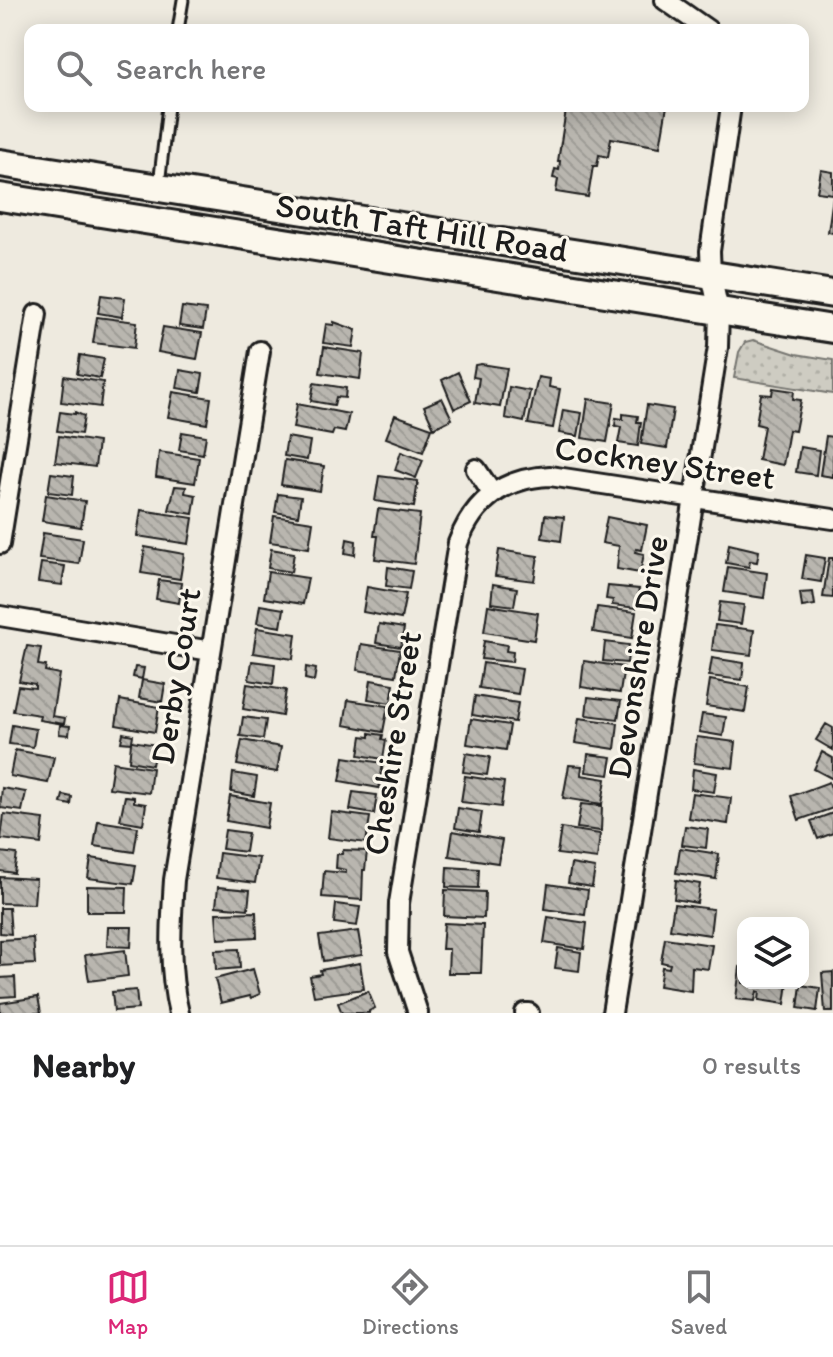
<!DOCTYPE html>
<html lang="en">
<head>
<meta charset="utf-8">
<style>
	body { margin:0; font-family:Itim,sans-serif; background:#f2f2f2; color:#202124 }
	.controls { position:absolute; right:24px; bottom:24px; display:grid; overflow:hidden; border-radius:16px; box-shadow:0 4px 20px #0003 }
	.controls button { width:72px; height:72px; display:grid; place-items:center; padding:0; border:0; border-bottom:2px solid #e0e0e0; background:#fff; color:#202124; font:40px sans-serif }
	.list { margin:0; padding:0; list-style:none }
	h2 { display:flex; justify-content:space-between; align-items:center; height:104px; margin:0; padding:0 32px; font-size:34px }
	h2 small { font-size:26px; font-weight:400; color:#757577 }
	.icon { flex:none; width:44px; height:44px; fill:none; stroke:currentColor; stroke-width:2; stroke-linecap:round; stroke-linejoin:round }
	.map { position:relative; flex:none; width:833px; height:1013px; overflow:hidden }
	.search { position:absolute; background:#fff; box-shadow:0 4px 20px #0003; left:24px; right:24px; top:24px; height:88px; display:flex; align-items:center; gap:20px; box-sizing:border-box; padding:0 28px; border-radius:16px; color:#757577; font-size:30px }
	.sheet { height:232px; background:#fff }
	nav { display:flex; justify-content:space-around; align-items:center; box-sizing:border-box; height:112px; border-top:2px solid #e0e0e0; background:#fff; font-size:22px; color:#757577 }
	nav a { display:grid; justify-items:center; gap:4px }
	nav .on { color:#db2777 }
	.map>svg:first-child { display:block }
	.grass { fill:url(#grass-dots); stroke:#75746f; stroke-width:2 }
	.building { fill:url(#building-back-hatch); stroke:#1c1c1c; stroke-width:2 }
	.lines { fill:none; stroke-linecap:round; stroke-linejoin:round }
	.lane-casing { stroke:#1c1c1c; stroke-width:15 }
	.street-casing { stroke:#1c1c1c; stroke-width:24 }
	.secondary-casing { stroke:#1c1c1c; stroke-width:32 }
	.lane { stroke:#fbf7ec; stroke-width:9 }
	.street { stroke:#fbf7ec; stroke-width:18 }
	.secondary { stroke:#fbf7ec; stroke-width:26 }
	.labels { text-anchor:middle; stroke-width:6; stroke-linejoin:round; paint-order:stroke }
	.street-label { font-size:34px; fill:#1c1c1c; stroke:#fbf7ec }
</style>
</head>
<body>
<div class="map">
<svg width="833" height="1013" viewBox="0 0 833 1013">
	<defs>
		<pattern id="grass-dots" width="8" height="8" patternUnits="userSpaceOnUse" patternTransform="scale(2)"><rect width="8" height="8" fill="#ceccc2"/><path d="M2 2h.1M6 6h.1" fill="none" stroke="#b0afa6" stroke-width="1.8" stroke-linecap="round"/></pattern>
		<pattern id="building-back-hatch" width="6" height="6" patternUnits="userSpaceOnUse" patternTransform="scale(2)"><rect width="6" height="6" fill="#b9b6af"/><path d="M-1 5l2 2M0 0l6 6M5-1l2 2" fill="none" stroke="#9e9c96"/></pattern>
	</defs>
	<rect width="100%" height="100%" fill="#eeeadf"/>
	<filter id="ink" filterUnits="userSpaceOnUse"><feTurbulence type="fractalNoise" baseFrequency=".0125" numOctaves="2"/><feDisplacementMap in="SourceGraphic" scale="16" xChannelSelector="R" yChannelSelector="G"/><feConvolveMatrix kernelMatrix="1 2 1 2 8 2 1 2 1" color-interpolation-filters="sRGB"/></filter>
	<g filter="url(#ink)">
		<path class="grass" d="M753,340l43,14 37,6v34l-99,-16 5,-26 6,-10z"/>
		<path class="building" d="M546,106h121l-7,41 -49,-9 -3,19 -9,-2 -2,11h-4l-5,31 -32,-5 2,-13 -5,-1 2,-9 4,1 1,-9h-2l8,-51z
			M821,170l12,2v22l-16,-2z
			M833,197v36l-5,-1z
			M101,295l24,3 -3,19 -24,-4z
			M182,307l24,3 -3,19 -24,-3z
			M97,317l40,5 -3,26 -41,-5z
			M334,322l22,8 -3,17 -30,-4 3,-19 8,1z
			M163,327l39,6 -5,26 -39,-7z
			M324,347l39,6 -3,26 -40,-6z
			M80,355l24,4 -4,19 -23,-4z
			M481,364l26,4 -7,39 -25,-4 4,-25 -6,-1 2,-12z
			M180,370l23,4 -3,18 -23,-4z
			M458,372l13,29 -17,8 -12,-29z
			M64,376l39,6 -3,25 -39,-5z
			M538,377l12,2 -1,8 11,2 -7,39 -25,-4z
			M314,383l32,5 -1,10 -9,-1 -2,8 -23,-4z
			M509,387l21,4 -6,31 -19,-4z
			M773,388l21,3 -1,8 8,1 -6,31 -6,-1 -6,35 -25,-5 6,-34 -8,-2 5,-30 11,1z
			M173,392l38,6 -4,26 -39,-7z
			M442,398l10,21 -18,9 -10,-22z
			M588,399l26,4 -7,39 -25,-4z
			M297,404l52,10 -4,18 -11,-2 -2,5 -39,-7z
			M647,405l26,4 -6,39 -26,-4z
			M563,410l19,3 -4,23 -19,-3z
			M60,412l15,2v-2l9,4 -3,18 -24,-3z
			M623,414l15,2 -1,6h4l-3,24 -20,-3 3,-16 -6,-1 1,-8 7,1z
			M395,415l37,13 -9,24 -37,-14z
			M182,432l24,4 -3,18 -24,-4z
			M59,436l39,6 -3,25 -40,-5z
			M826,436l7,1v40l-13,-2z
			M287,437l23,4 -3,19 -23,-4z
			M800,447l19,3 -3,25 -20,-3z
			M159,452l40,6 -4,25 -39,-6z
			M401,452l22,8 -7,18 -21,-8z
			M285,460l39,6 -4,25 -39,-6z
			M51,473l23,3 -2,19 -24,-3z
			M379,476l39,5 -4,26 -39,-6z
			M175,486l11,1 -1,6 11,2 -3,19 -24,-4z
			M278,494l23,3 -3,19 -23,-4z
			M46,495l39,6 -4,26 -39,-6z
			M378,509l42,5 -6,50 -39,-5 3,-23h-4z
			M141,510l52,8 -4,26 -52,-8z
			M545,515l19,2 -3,24 -19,-3z
			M274,516l39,6 -4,26 -39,-6z
			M607,517l40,8 -5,25 -6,-1 -1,3 9,2 -4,19 -23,-4 2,-23 -17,-3z
			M43,533l40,6 -4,25 -40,-5z
			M347,539l9,2 -1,14 -10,-2z
			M729,544l30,7 -2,11 -7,-1 -1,6 -23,-4z
			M145,547l39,7 -4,25 -39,-6z
			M271,549l23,4 -3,19 -23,-4z
			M499,550l39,6 -4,25 -39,-5z
			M806,555l19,3 -4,24 -19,-3z
			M829,558h4v40l-10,-1z
			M41,563l24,3 -3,19 -24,-3z
			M388,567l24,4 -3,18 -23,-3z
			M728,567l39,6 -3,25 -40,-6z
			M268,572l40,6 -5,26 -39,-6z
			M159,580l23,3 -3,20 -23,-4z
			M493,584l24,4 -3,18 -23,-3z
			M608,586l31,3 -3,19 -24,-3 1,-5 -7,-1z
			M367,587l39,7 -5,25 -38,-7z
			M813,592l2,13 -13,2 -2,-14z
			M720,602l24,3 -3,19 -24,-3z
			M260,605l24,4 -3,18 -24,-4z
			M488,605l50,8 -4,27 -50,-8z
			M597,607l39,5 -4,26 -39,-6z
			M379,624l25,4 -3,19 -25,-4z
			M715,625l39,5 -3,25 -39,-5z
			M257,628l39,6 -3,25 -40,-6z
			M484,641l23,4 -1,6 7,1 -1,10 -31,-3z
			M605,642l24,3 -2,18 -24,-2z
			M361,644l39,6 -4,26 -39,-6z
			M27,646l14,2 -3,17 8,1 -1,5 14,3 -7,42 13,2 -1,6 -25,-4 1,-5 -27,-4 5,-25 17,2v-4l-16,-3z
			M712,658l32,5 -2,17 -33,-4z
			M252,661l23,3 -2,20 -24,-4z
			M584,661l40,6 -4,26 -39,-6z
			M483,663l39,6 -4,25 -39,-6z
			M135,667l9,1 -2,11 -9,-2z
			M306,667l10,2 -2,12 -9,-2z
			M142,680l23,4 -3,18 -23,-4z
			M371,680l23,4 -3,19 -23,-4z
			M710,680l39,7 -4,25 -39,-6z
			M247,684l39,6 -4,26 -39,-7z
			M475,696l43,7 -3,19 -43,-7z
			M588,697l33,4 -3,18 -32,-4z
			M120,700l39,7 -4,25 -39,-7z
			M348,700l40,6 -5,26 -39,-7z
			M702,714l24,3 -3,19 -24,-4z
			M243,717l23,3 -3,19 -23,-3z
			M579,718l39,5 -3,26 -40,-6z
			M471,719l39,6 -4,25 -39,-6z
			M826,724l7,4v22l-17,-10z
			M12,725l24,4 -3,18 -24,-3z
			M60,725l10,1 -1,9 -10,-1z
			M123,733l10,2 -1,6 24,4 -4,20 -23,-4 2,-18 -10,-1z
			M370,733l13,2 -1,4 4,1 -3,19 -24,-4 3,-19 8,1z
			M697,737l39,5 -3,26 -39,-5z
			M242,740l39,7 -4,25 -40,-7z
			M15,750l39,7 -6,26 -38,-7z
			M822,752l11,6v21l-19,-10z
			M466,753l24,4 -3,18 -24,-3z
			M588,754l24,3 -3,18 -23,-3z
			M344,757l39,6 -4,25 -39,-7z
			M113,762l39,6 -3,25 -40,-5z
			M569,765l13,1 -1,9 25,4 -4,25 -39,-6z
			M693,769l24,4 -3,19 -23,-3z
			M233,773l24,4 -3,19 -23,-4z
			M465,776l39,6 -3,25 -40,-5z
			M829,782l4,13v13l-34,12 -8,-24z
			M2,788l24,4 -4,19 -22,-3z
			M353,792l24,3 -3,19 -24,-4z
			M692,793l39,5 -3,26 -40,-6z
			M63,795l9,2 -1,8 -10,-2z
			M125,796l9,1v5l12,2 -3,20 -23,-4z
			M230,796l40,7 -4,25 -40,-7z
			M581,804l21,2 -1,25 -24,-3z
			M458,808l24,4 -3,20 -24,-4z
			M331,812l39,5 -4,26 -38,-5z
			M833,813v20l-15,6 -7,-18z
			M4,814l40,5 -3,25 -40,-5z
			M98,821l40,6 -4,25 -40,-6z
			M685,826l23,3 -2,19 -24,-3z
			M561,828l39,6 -3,25 -40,-5z
			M225,830l23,3 -3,19 -23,-3z
			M453,831l49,9 -4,23 -49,-7z
			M680,848l39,6 -3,25 -40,-6z
			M343,850l24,1 -2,19h-2l-1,30 -40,-3 2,-26 22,2v-3l-10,-2 1,-14h5z
			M0,852l17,2 -3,19 -14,-2z
			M219,853l40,5 -4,25 -39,-5z
			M91,858l45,7 -3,19 -45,-6z
			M571,864l24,4 -3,19 -24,-4z
			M447,867l32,2 -1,19 -32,-1z
			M0,877l36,2 -2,25 -34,-1z
			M676,880l24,4 -3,19 -23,-4z
			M548,884l40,6 -3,25 -40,-6z
			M87,886l40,1 -1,25h-39z
			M218,887l32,3 -2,19 -32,-3z
			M445,890l40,2 -1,26 -40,-2z
			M336,904l24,3 -3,19 -23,-3z
			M674,904l39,5 -3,26 -40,-6z
			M0,908h9l2,26 -11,-1z
			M256,912l1,25 -39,2 -2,-26z
			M548,917l39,6 -3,26 -40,-6z
			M444,923l39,2 -2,48h-33l1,-24h-7z
			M108,927h24l-1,20 -24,-1z
			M358,931l4,24 -39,6 -4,-25z
			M33,938l2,26 -35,2v-26z
			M665,938l47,7 -4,24 -16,-2 -1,24 -32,-5 3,-19 7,1 1,-4 -9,-2z
			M558,948l23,4 -2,19 -24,-3z
			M239,949l1,19 -24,2 -1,-20z
			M125,950l3,26 -39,5 -4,-26z
			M360,963l4,26 -50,7 -4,-20 11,-2 -1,-4z
			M740,967l3,1v15h45l-3,21 -26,-4 1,-8 -3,-1 -2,10 -19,-2z
			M253,969l7,25 -9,4 -1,-2 -29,7 -6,-24z
			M833,972v40h-8l-3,-39z
			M15,977l1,19 -16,1v-19z
			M801,985l19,3 -3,23 -19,-3z
			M136,990l2,19 -24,2 -2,-19z
			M368,991l7,17 -6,3v2h-27l-4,-10z
			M38,997l3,16h-41v-10z"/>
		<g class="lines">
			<g class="lane-casing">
				<path id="lane" d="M178,30l5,-30
					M159,185l9,-79"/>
			</g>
			<g class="street-casing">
				<path id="street" d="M665,0l43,30
					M476,469l16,24
					M0,544l37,-230
					M0,616l211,35
					M179,1013c-11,-44 -8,-88 -5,-133l86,-529
					M418,1013l-20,-61 1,-49 59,-360c16,-43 46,-65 92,-67l283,43
					M525,1013h4
					M612,1013l106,-666 1,-36 -8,-36 -1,-24 21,-145"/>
			</g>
			<g class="secondary-casing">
				<path id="secondary" d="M0,163l833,131
					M0,197l833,132"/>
			</g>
			<use href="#lane" class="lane"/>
			<use href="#street" class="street"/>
			<use href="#secondary" class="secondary"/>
		</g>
	</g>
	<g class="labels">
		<g class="street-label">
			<text transform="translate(422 227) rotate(9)" y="12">South Taft Hill Road</text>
			<text transform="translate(665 462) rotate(8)" y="12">Cockney Street</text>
			<text transform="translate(637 657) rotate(-81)" y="12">Devonshire Drive</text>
			<text transform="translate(175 676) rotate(-81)" y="12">Derby Court</text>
			<text transform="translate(392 743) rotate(-81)" y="12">Cheshire Street</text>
		</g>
	</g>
</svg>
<div class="controls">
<button><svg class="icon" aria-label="layers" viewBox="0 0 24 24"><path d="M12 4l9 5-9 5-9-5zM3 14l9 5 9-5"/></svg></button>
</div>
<div class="search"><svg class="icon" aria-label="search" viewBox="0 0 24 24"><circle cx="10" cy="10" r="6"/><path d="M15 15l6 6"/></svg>Search here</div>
</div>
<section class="sheet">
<h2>Nearby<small>0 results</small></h2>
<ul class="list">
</ul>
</section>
<nav>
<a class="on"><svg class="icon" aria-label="map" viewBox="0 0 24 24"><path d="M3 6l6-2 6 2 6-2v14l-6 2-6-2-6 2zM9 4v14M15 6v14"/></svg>Map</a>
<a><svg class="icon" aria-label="directions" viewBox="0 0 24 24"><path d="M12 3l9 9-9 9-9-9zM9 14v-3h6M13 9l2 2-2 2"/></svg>Directions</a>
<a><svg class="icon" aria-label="saved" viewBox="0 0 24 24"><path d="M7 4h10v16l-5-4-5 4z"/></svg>Saved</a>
</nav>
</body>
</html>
